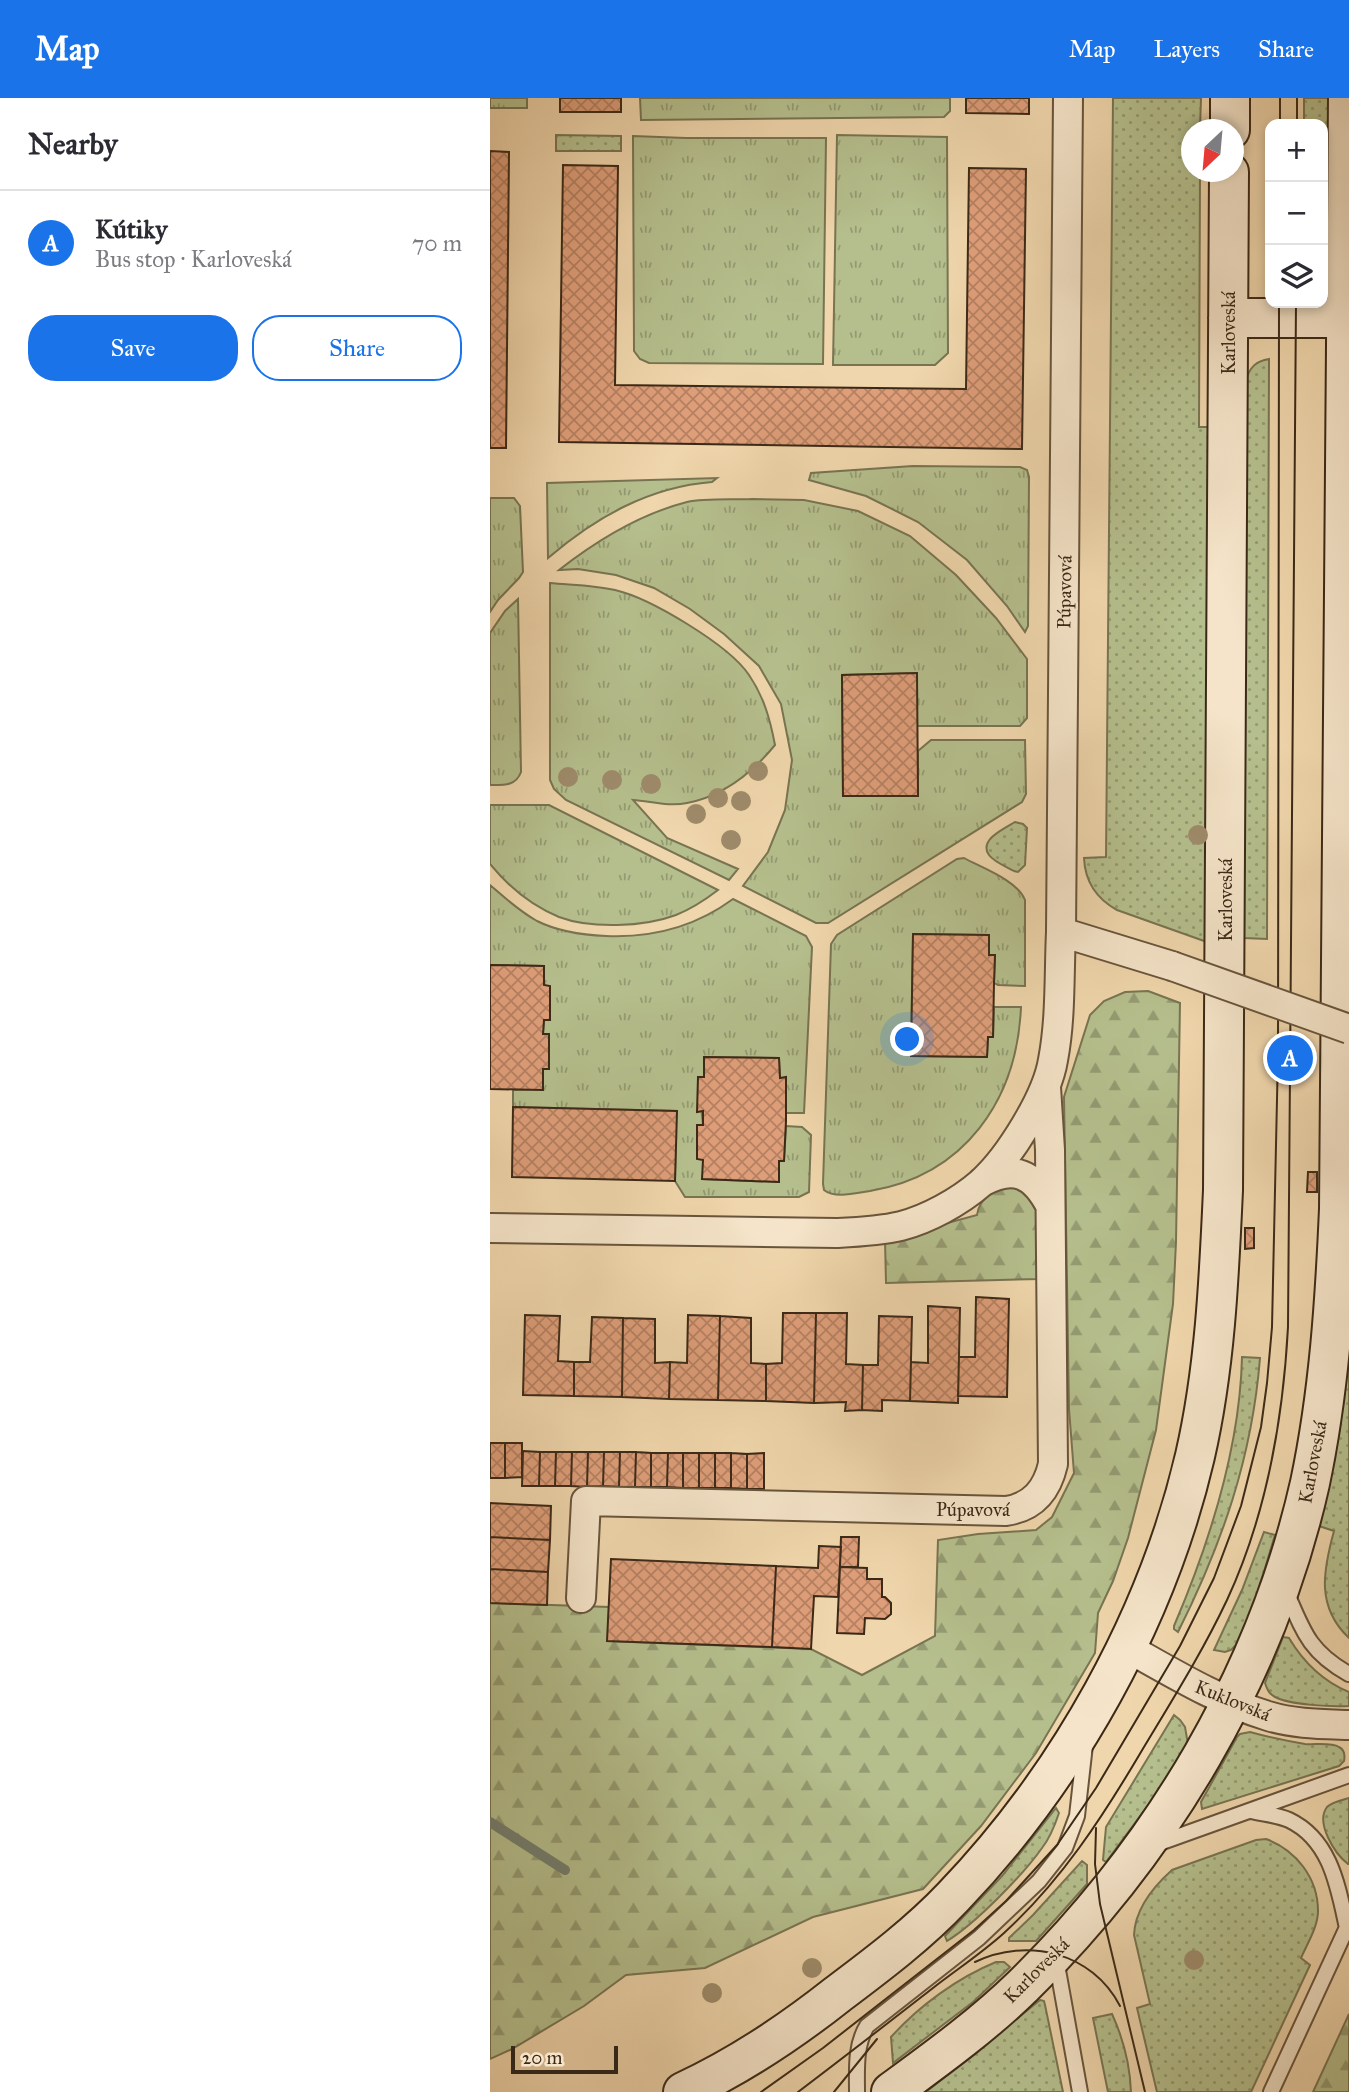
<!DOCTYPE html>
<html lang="en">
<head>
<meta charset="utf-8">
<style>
	body { margin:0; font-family:"IM FELL Great Primer",serif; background:#f2f2f3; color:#2b2b33 }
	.controls { position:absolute; right:21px; top:21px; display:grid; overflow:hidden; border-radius:14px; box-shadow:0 4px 10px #0003 }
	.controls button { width:63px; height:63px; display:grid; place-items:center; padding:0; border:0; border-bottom:2px solid #e1e1e2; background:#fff; color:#2b2b33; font:35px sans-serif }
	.compass { position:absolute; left:691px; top:21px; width:63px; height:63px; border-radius:50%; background:#fff; box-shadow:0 4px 10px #0003; rotate:206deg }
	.scale { position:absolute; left:21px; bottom:18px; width:107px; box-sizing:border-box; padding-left:7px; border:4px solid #3b2917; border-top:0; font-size:19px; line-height:24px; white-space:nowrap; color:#3b2917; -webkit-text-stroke:5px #f5e4c9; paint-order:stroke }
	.you { position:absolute; left:418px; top:942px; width:24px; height:24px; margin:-18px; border:5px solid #fff; border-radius:50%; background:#1a73e8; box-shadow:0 0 0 10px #1a73e833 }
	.badge { display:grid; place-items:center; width:46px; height:46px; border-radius:50%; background:#1a73e8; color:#fff; font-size:23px; font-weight:700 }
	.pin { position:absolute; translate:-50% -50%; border:4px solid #fff; box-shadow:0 2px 7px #0006 }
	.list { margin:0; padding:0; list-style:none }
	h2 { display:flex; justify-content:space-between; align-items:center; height:91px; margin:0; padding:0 28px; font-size:30px }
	h2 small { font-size:23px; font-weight:400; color:#7c7c81 }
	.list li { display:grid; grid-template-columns:46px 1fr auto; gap:21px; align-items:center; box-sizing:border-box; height:105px; padding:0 28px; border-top:2px solid #e1e1e2 }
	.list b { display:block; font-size:26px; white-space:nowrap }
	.list p { margin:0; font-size:23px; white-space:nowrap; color:#7c7c81 }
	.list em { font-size:23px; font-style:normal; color:#7c7c81 }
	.actions { display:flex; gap:14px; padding:21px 28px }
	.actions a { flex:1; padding:16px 0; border:2px solid #1a73e8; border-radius:28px; text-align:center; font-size:24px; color:#1a73e8 }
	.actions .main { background:#1a73e8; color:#fff }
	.icon { flex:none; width:38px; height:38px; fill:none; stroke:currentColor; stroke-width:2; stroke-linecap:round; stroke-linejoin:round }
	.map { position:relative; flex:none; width:859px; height:1994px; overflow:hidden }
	header { display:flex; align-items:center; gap:42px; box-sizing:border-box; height:98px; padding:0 35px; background:#1a73e8; color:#fff }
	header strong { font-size:33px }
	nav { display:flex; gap:38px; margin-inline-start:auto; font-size:24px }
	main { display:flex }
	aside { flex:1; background:#fff }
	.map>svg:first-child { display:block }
	.grass { fill:url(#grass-dots); stroke:#787452; stroke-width:2 }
	.forest { fill:url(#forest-firs); stroke:#787452; stroke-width:2 }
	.park { fill:url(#park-tufts); stroke:#787452; stroke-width:2 }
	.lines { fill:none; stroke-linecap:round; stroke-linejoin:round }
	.stream { stroke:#747f70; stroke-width:10 }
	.building { fill:url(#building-cross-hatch); stroke:#3b2917; stroke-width:2 }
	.lane-casing { stroke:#68543c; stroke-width:18 }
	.street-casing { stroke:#68543c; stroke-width:32 }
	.secondary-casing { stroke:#3b2917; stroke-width:42 }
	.lane { stroke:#f5e4c9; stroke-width:14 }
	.street { stroke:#f5e4c9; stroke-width:28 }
	.secondary { stroke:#f5e4c9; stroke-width:38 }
	.tram { stroke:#3b2917; stroke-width:2 }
	.street-bridge-casing { stroke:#68543c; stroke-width:32; stroke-linecap:butt }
	.street-bridge { stroke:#f5e4c9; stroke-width:28 }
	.tree { fill:#9e8b6a }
	.labels { text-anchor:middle; stroke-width:5; stroke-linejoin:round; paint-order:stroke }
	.street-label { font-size:19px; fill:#3b2917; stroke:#f5e4c9 }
</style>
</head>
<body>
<header>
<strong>Map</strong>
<nav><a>Map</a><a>Layers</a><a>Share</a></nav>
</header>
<main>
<aside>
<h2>Nearby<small></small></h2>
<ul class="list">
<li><span class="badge">A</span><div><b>Kútiky</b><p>Bus stop · Karloveská</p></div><em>70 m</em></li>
</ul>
<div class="actions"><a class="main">Save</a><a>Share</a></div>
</aside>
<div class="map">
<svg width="859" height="1994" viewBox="0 0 859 1994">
	<defs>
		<pattern id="grass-dots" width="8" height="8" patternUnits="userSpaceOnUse" patternTransform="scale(1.75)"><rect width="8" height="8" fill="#b5bf8d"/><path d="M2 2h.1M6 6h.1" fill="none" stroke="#949b72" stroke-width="1.8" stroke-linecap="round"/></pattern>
		<pattern id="forest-firs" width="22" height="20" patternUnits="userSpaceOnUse" patternTransform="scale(1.75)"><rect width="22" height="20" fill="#b5bf8d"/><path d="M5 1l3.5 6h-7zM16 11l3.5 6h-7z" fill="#949b72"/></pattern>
		<pattern id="park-tufts" width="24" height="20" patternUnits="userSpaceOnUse" patternTransform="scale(1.75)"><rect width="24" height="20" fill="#b5bf8d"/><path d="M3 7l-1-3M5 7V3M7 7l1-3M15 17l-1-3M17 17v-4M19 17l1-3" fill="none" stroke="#949b72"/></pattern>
		<pattern id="building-cross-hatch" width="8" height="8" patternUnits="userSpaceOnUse" patternTransform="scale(1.75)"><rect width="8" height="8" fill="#de9e79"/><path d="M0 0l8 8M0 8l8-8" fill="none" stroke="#b58162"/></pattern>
	</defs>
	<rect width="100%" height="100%" fill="#f0d6ac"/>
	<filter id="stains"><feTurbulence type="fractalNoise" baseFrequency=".00286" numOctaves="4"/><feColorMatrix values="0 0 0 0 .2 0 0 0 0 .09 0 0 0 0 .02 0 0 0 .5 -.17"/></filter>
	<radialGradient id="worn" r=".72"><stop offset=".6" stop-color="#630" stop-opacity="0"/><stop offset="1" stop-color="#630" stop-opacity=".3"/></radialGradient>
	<path class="grass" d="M623,0h88l-1,31 -8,1v42h8l-1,255h11l-3,515 -90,-32c-20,-11 -32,-29 -33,-52l22,-1z
		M814,0h26l-1,150 -2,12 -4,4v-140h-19z
		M66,37l65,1v15h-65z
		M779,261l-2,580 -23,-1 2,-558c4,-13 10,-19 23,-21z
		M525,724l8,2 4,4 -2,37 -7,7 -4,-1c-7,-4 -20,-9 -25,-16 -11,-15 16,-27 26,-33z
		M752,1259l18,1c-8,100 -38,186 -82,274l-4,-3v-3c35,-82 66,-180 68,-269z
		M859,1260v280c-33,-31 -26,-67 -15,-107l-15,-5 14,-60z
		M774,1434l11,3 -23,76 -16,34 -5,5 -6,2 -11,-2 28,-60z
		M793,1539l6,1c15,25 33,43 60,54v14c-17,1 -59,-1 -74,-9 -6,-3 -8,-8 -10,-14z
		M684,1617l6,5 5,7 3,17 -24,40 -58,78 -3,-2 3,-33z
		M760,1634c18,5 37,9 55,12 10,1 26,-2 34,3 6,3 6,9 5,14l-5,5 -137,43 -1,-7 36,-65 3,-3z
		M859,1700v66h-1c-13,-10 -33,-41 -21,-57 5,-5 15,-7 22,-9z
		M566,1710l3,5c-4,12 -9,25 -17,35 -19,27 -67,76 -95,93l-2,-5 57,-60z
		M776,1741c30,11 52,39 52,72 0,16 -11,33 -17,47l9,7 -59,127h-94l-20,-84 13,-4 -16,-69c1,-25 19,-48 38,-65l84,-30z
		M592,1763l5,4v19l-51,57h-27v-3l24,-23z
		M506,1864h8l6,5 -37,35 -80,61 -2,-26c28,-31 66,-59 105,-75z
		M550,1902l4,1 1,4 18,87h-137z
		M622,1916c11,24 18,51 19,78h-23l-15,-74z"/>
	<path class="forest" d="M658,893l32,12 -4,239 -3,62 -17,126 -28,108 -15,43 -15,32 -3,40 -59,100 -55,73 -58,63 -110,28 -108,51 -79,7 -42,31 -72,43 -22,10v-456l119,4 -1,34 203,8 51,26 73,-39 3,-96 40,-6 58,-4 16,-13 22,-44 -5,-64 -5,-312 26,-82 14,-14 21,-9z
		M520,1086l21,13 6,13 3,69 -154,4 -1,-43 92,-25c2,-18 18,-24 33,-31z
		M859,1916v78h-36z"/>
	<path class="park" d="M0,0h37v10h-37z
		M150,0h310v13l-6,6 -303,3z
		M347,37l110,2 1,216 -13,12h-102z
		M143,38l53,2h140l-3,226 -174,-1 -9,-4 -6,-8z
		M423,368l107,1 7,3 2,7 -1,149 -3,6 -18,-26 -40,-46 -49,-38 -52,-26 -57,-16 2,-7z
		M227,380l-5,4c-63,5 -116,35 -164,76l-1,-75z
		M0,400h24l6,8 3,66 -4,6 -21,22 -8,12z
		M262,401l52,1 54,11 52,25 46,39 40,43 31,41v59l-7,8h-103v-53l-75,2 1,121h75v-45l13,-11h94l1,54 -4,8 -194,121h-12l-73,-37 25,-34 17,-42 7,-50 -11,-56 -22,-38 -35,-32 -34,-25 -36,-21 -38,-13 -38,-6 -19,1c37,-29 81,-56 128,-68 18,-4 45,-2 65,-3z
		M60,485c21,2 44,2 65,7 35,8 114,55 134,85 15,22 21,44 26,70 -23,28 -51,51 -88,58 -18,4 -37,-2 -54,-3l34,38 71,31 -9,11 -163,-80 -12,-11 -4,-9z
		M28,501l3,173c-5,14 -17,13 -31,13v-152l15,-22z
		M0,707h59l169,85c-13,10 -27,19 -42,25 -32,12 -85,14 -117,2 -27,-11 -51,-31 -69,-53z
		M474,760c18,10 53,22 61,42v86l-27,-1 -4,-2 1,-27 -6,-1v-20l-76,-1 -2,122 76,1 1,-20h5l1,-30h27c-4,93 -56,168 -151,184 -14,2 -35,8 -46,-1l-1,-6 8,-240 6,-9 120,-76z
		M0,787c15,13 29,26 47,36 22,11 45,14 69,15 47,2 89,-9 127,-37l73,37 6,11 -8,166h-18l-1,-35h-5l-1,-20 -75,-1v20h-6l5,48h-6l6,35v19l75,3 1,-21 5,-1 2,-34 16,1 9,8 -2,57 -10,5h-114l-10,-16 1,-70 -163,-4v-17l30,-1v-20h6v-35h-6l1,-14h6l-6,-35v-19l-54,-1z"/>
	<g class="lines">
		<path class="stream" d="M0,1724l75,48"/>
	</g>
	<path class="building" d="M70,0h61v14h-61z
		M476,0h63v16l-63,-1z
		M0,53l19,1 -3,296h-16z
		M73,67l55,1 -3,219 351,4 3,-221 57,1 -4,280 -463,-7z
		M427,575l1,123h-75l-1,-121z
		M423,836l76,1v20h6l-1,28 -1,54h-5l-1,20 -76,-1z
		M0,867l54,1v19l6,1v34h-6l-1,14h6v35h-6v21l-53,-1z
		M214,959l75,1 1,20 6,-1v44l-2,40h-5v21l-77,-3 1,-19 -6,-1v-34h6v-14l-6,1 1,-35h6z
		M23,1009l164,4 -2,70 -163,-4z
		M818,1074h9v20h-10z
		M755,1130h9v20l-9,1z
		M486,1199l33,2 -2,98 -49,-1 1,-39h16z
		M438,1208l32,2 -2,95 -48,-2 1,-39 17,1z
		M293,1215h33l-2,90 -48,-2v-37l16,-1z
		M326,1215h31l-1,51 17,1 -1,45 -17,1 1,-9 -32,1z
		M35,1217l35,1 -2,45 16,1v34l-51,-1z
		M198,1217l32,1 -2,84 -49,-1 1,-37 17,1z
		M230,1218l31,2v45l15,1v37l-48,-1z
		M389,1218l33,1 -2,84 -28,-1v11l-20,-1 1,-45h15z
		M102,1219l31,1 -1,79 -48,-1v-34h16z
		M133,1220l32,1v44l15,-1 -1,37 -47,-2z
		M0,1345h15v35h-15z
		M15,1345h17v34l-17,1z
		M33,1353l17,1 -1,34h-17z
		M50,1354h16l-1,34h-16z
		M66,1354h16l-1,34h-16z
		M82,1354h16l-1,35 -16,-1z
		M98,1354h16l-1,34 -16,1z
		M114,1354h16l-1,35 -16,-1z
		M130,1354h16l-1,35h-16z
		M146,1354l15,1v34h-16z
		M161,1355h17l-1,34h-16z
		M178,1355h15v35l-16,-1z
		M193,1355h16v35h-16z
		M209,1355h16v35h-16z
		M225,1355h16v35h-16z
		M241,1355l16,1v35l-16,-1z
		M274,1355v36h-17v-35z
		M0,1405l61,3 -1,34 -60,-3z
		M0,1439l60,3 -2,32 -58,-3z
		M351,1439h18l-1,30h-18z
		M329,1448l22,1 -3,50 -24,-1 -3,53 -39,-2 4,-81 42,2z
		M121,1461l165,7 -4,81 -165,-6z
		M350,1469l27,1v11h15v18h3l6,6v11l-6,5 -20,-1 -1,16 -27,-1z
		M0,1471l58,3 -1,33 -57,-2z"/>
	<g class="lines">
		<g class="lane-casing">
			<path id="lane" d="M796,1493c17,40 23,61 63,83
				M761,1713c12,3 27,4 38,9 42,20 49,67 58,108
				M664,1747l195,-70
				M566,1861l24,133
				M367,1994c0,-22 -2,-47 10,-66l112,-88 60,-57 26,-33 12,-32 8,-71
				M781,1994l78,-169"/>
		</g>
		<g class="street-casing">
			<path id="street" d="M571,834l111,34
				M492,1084c32,-17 51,-9 68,23
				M0,1130l347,5c21,-1 43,-2 64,-7 27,-7 58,-24 80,-43 28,-25 66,-86 72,-123 8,-42 6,-86 8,-128l7,-834
				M91,1500l5,-97 420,10c27,-4 41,-21 47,-47l-3,-314 -4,-63
				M636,1549c45,25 92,54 142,69 26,8 54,8 81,9"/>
		</g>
		<g class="secondary-casing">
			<path id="secondary" d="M740,32v-32
				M738,220h117
				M193,1994c56,-26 107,-60 155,-98 40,-30 81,-61 115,-97 115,-120 204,-278 242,-441 20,-87 24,-177 28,-266l6,-1018
				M401,1994c45,-33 92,-67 132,-106 139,-136 244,-312 287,-503 19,-90 25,-182 29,-274l9,-1111"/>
		</g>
		<use href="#lane" class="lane"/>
		<use href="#street" class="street"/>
		<use href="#secondary" class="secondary"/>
		<path class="tram" d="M790,26v-26
			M807,26v-26
			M606,1730l-1,36 5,40 45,188
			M485,1864c52,-25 117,-10 145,44
			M271,1994l62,-44 151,-118 32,-29 51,-56 39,-57 84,-142 34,-68 27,-72 20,-79 6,-44 5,-56 6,-273 1,-751
			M308,1994c45,-34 90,-69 135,-104 23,-18 49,-35 71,-55 57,-52 98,-115 137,-181 30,-50 61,-99 86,-152 40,-86 56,-179 61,-273l8,-1024
			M344,1994l43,-53"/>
		<g class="street-bridge-casing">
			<path id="street-bridge" d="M682,868l177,63"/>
		</g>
		<use href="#street-bridge" class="street-bridge"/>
	</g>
	<g class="tree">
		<circle cx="268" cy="673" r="10"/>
		<circle cx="78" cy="679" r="10"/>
		<circle cx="122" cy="682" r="10"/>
		<circle cx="161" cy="686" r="10"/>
		<circle cx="228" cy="700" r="10"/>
		<circle cx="251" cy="703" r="10"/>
		<circle cx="206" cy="716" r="10"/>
		<circle cx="708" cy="737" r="10"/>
		<circle cx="241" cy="742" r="10"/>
		<circle cx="704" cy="1862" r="10"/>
		<circle cx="322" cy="1870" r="10"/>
		<circle cx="222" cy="1895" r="10"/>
	</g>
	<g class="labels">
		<g class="street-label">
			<text transform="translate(738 235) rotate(-90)" y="7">Karloveská</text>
			<text transform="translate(574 494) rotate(-89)" y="7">Púpavová</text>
			<text transform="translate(735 802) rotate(-90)" y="7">Karloveská</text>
			<text transform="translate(822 1364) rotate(-79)" y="7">Karloveská</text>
			<text x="483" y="1418">Púpavová</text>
			<text transform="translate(743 1602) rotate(22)" y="7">Kuklovská</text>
			<text transform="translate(546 1872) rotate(-45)" y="7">Karloveská</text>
		</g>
	</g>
	<rect width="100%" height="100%" filter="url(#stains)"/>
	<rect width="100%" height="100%" fill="url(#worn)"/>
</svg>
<div class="controls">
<button>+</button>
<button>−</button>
<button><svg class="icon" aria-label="layers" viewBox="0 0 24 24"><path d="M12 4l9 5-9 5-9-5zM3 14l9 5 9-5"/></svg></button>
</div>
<svg class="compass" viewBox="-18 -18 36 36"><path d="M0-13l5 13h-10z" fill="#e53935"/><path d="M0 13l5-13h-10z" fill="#7c7c81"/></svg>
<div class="scale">20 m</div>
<div class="you"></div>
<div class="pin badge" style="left:800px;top:960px">A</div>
</div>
</main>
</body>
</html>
